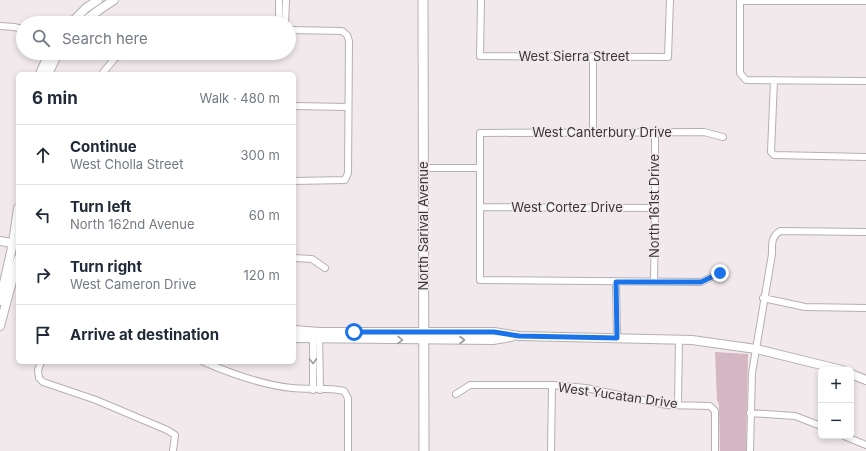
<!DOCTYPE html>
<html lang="en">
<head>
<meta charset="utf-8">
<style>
	body { margin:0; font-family:Inter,sans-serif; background:#f6f6f7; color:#1f2937 }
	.controls { position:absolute; right:12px; bottom:12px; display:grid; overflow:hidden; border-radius:6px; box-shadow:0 2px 6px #0003 }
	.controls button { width:36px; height:36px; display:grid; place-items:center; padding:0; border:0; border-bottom:1px solid #e0e1e3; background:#fff; color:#1f2937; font:20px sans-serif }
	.stop { position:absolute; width:12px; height:12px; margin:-9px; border:3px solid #1a73e8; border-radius:50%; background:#fff }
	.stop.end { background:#1a73e8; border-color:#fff; box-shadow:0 1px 4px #0008 }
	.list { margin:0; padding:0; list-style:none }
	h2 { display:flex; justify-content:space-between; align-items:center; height:52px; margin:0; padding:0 16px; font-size:17px }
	h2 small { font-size:13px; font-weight:400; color:#747a83 }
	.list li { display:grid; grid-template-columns:26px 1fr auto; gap:12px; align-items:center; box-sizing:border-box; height:60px; padding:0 16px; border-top:1px solid #e0e1e3 }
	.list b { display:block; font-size:15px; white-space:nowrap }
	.list p { margin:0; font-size:13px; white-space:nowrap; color:#747a83 }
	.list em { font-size:13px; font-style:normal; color:#747a83 }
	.icon { flex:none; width:22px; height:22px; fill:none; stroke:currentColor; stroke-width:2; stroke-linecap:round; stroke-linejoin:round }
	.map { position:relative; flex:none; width:866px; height:451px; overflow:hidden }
	.search { position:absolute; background:#fff; box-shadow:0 2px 6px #0003; left:16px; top:16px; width:280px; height:44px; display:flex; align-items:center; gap:10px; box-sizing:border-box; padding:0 14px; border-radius:22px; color:#747a83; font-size:15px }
	.panel { position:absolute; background:#fff; box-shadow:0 2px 6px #0003; left:16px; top:72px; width:280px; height:292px; border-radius:6px }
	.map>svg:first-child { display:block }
	.green { fill:#d4b7c2 }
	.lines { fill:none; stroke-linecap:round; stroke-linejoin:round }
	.minor-casing { stroke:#b7afb2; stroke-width:8 }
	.tertiary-casing { stroke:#b7afb2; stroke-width:10 }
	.secondary-casing { stroke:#b7afb2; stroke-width:11 }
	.minor { stroke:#fff; stroke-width:6 }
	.tertiary { stroke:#fff; stroke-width:8 }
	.secondary { stroke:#fff; stroke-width:9 }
	.oneway { stroke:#9c9a9b }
	.route { stroke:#1a73e8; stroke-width:5 }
	.labels { text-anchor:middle; stroke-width:3; stroke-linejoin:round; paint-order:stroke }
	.street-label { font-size:13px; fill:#393637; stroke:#f1e9ec }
</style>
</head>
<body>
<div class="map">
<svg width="866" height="451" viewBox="0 0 866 451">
	<rect width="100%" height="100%" fill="#f1e9ec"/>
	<path class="green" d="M715,352l33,2 -2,97h-26l-1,-46 -2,-5z"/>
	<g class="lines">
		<g class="minor-casing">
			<path id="minor" d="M279,0v23
				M481,0l-1,56 188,1 2,-57
				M740,0v73l6,7 120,1
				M740,1h126
				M285,23l1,-23
				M0,26l14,1 9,2
				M289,30l53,1 5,4 2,6 -1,132 -3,7 -51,1
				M593,56v76
				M102,74l13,-16 8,-5
				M774,80l-3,72 3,3 92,2
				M294,106l54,1
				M423,168h57
				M480,207l175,1
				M294,258l18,1 13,9
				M720,273l-19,9 -221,-2v-147l224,-1 19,5
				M616,282l1,56
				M654,282l1,-74v-77
				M763,298l42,9 61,1
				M313,335v55
				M319,335l1,55
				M41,362l-3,8 1,8 4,4 53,18 71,30 8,5 -2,16
				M204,362c28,12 58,23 88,26 17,2 36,-1 52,3l4,7v53
				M456,394l14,-9h82l34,3 81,17 43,1 5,5v40
				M678,404l1,-65
				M750,413l45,3 26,10
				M844,436l22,9
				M551,451l1,-66
				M750,451l2,-78 20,-119c0,-10 -1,-17 8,-23l86,1"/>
		</g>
		<g class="tertiary-casing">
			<path id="tertiary" d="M71,23l15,-15 12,-8
				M82,23l17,-13 15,-10
				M40,74l9,-21
				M48,74l10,-21
				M0,241l17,3
				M0,301l13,-58 5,-35
				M0,326l18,-67
				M294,330l25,2h175l25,4 173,4 64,9 86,21
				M294,338l199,2 18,-3
				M851,374l15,6"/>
		</g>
		<g class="secondary-casing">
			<path id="secondary" d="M423,0l1,451"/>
		</g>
		<use href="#minor" class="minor"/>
		<use href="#tertiary" class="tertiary"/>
		<use href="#secondary" class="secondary"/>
	</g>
	<defs><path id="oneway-chevron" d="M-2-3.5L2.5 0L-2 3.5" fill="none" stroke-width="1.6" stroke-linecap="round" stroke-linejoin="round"/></defs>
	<g class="oneway">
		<use href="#oneway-chevron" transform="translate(400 340) rotate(1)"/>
		<use href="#oneway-chevron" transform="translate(462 340)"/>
		<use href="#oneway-chevron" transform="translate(313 361) rotate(89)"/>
	</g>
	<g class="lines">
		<path class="route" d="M354,332h140l25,4 98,2 -1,-56h85l19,-9"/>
	</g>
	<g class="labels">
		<g class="street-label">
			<text x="574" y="61">West Sierra Street</text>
			<text x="602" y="137">West Canterbury Drive</text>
			<text transform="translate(654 206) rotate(-90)" y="5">North 161st Drive</text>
			<text x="567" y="212">West Cortez Drive</text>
			<text transform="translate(423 226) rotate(-90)" y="5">North Sarival Avenue</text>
			<text transform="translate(618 395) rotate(8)" y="5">West Yucatan Drive</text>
		</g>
	</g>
</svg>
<div class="controls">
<button>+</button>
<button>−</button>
</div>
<div class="stop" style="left:354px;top:332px"></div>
<div class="stop end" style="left:720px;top:273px"></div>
<div class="search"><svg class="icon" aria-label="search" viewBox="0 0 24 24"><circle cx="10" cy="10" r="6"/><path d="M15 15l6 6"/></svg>Search here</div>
<section class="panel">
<h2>6 min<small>Walk · 480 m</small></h2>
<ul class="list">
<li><svg class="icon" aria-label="ahead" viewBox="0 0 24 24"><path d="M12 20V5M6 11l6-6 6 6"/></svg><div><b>Continue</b><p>West Cholla Street</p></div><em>300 m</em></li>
<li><svg class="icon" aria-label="left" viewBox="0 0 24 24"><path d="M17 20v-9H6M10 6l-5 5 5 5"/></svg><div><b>Turn left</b><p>North 162nd Avenue</p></div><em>60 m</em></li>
<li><svg class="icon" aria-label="right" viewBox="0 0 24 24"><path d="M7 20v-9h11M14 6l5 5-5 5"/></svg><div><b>Turn right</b><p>West Cameron Drive</p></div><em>120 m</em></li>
<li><svg class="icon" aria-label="arrive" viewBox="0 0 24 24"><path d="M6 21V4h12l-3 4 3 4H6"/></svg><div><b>Arrive at destination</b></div></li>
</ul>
</section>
</div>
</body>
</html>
